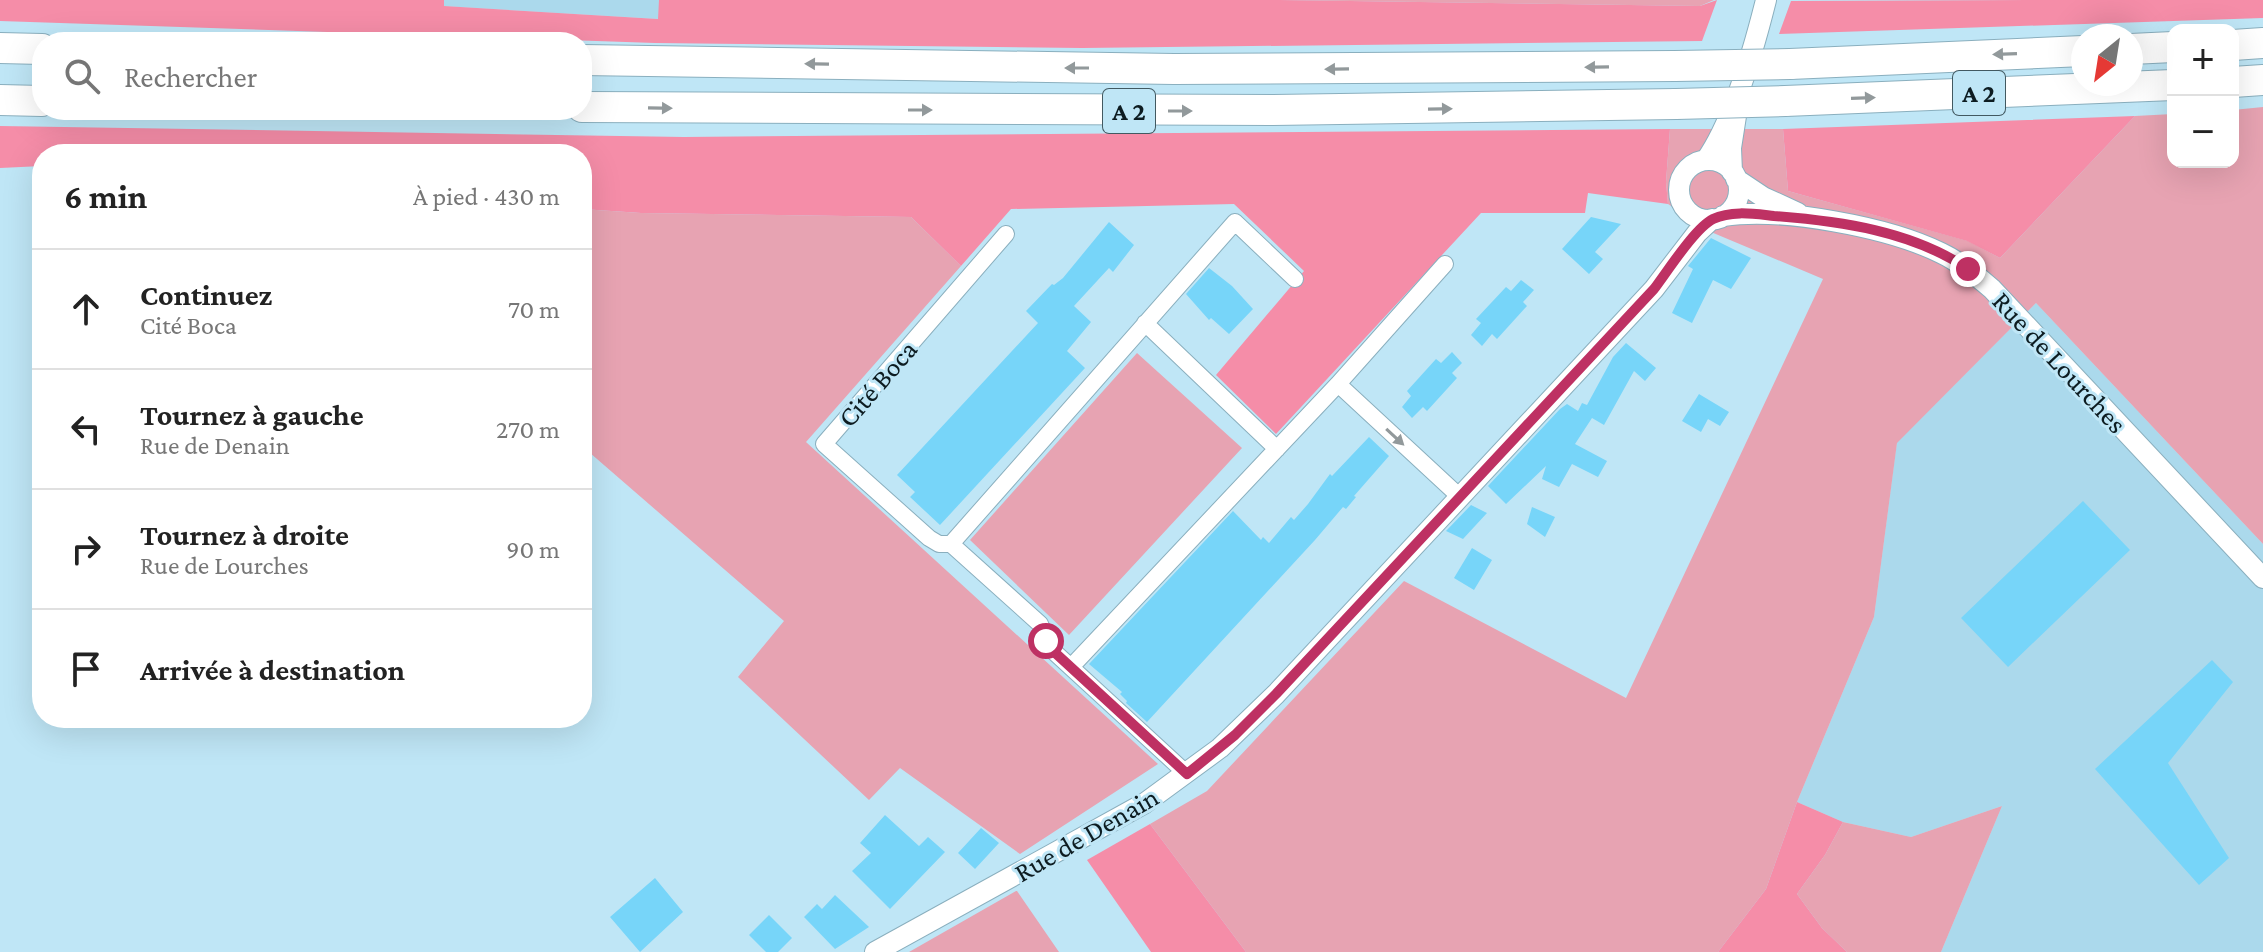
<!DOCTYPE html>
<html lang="fr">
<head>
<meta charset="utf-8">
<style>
	body { margin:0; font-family:"Crimson Pro",serif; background:#f2f2f2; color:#222 }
	.controls { position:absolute; right:24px; top:24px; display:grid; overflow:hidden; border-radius:16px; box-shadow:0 8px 32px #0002 }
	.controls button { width:72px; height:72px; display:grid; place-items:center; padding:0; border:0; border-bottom:2px solid #e0e0e0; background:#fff; color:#222; font:40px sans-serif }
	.compass { position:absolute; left:2071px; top:24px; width:72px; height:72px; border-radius:50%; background:#fff; box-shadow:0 8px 32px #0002; rotate:210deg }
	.stop { position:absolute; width:24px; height:24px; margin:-18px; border:6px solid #be3163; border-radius:50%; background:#fff }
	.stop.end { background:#be3163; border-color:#fff; box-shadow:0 2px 8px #0008 }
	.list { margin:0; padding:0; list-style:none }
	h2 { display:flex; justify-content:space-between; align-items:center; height:104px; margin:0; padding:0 32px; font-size:34px }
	h2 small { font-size:26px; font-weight:400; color:#767676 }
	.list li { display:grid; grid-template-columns:52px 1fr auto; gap:24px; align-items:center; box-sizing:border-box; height:120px; padding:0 32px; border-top:2px solid #e0e0e0 }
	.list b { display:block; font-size:30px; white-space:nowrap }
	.list p { margin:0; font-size:26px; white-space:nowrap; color:#767676 }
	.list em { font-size:26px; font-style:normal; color:#767676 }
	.icon { flex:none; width:44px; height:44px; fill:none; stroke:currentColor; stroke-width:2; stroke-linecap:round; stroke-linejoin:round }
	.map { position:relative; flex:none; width:2263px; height:952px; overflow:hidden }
	.search { position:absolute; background:#fff; box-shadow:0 8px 32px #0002; left:32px; top:32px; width:560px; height:88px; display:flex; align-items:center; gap:20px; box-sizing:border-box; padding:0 28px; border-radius:32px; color:#767676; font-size:30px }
	.panel { position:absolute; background:#fff; box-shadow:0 8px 32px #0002; left:32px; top:144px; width:560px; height:584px; border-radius:32px }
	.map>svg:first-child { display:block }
	.built { fill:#abd9ec }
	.green { fill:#e7a3b2 }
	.forest { fill:#f58da8 }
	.building { fill:#77d5f9 }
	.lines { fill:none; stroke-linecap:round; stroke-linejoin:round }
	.minor-casing { stroke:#8aafbe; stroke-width:18 }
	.tertiary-casing { stroke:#8aafbe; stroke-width:22 }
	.motorway-casing { stroke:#8aafbe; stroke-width:32 }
	.minor { stroke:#fff; stroke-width:16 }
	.tertiary { stroke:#fff; stroke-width:20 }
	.motorway { stroke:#fff; stroke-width:30 }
	.motorway-bridge-casing { stroke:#8aafbe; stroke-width:32; stroke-linecap:butt }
	.motorway-bridge { stroke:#fff; stroke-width:30 }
	.oneway { fill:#92999b }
	.route { stroke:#be3163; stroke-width:10 }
	.labels { text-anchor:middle; stroke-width:6; stroke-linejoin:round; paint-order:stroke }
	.shield { fill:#bfe6f6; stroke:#425961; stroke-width:2 }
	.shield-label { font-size:26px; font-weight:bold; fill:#0d1c21 }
	.street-label { font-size:28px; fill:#0d1c21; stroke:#bfe6f6 }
</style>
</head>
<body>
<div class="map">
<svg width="2263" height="952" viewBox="0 0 2263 952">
	<rect width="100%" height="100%" fill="#bfe6f6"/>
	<path class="built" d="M444,0h215v19l-216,-13z
		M2036,303l227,241v408h-322l61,-146 -91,31 -68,-15 -46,-20 77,-185 23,-175z"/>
	<path class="green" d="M1280,0h434l-14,6z
		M2263,107v437l-227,-241 -139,140 -23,174 -77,185 -31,87 -48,63h-472l-96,-128 57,-33 197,-210 222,117 197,-419 -112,-47 -43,-28 -2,-22 4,-53h113l5,62 180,50 32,17 135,-142 38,-2v48h60v-52z
		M582,209l59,4 270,4 50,49 -155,176 352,322 -138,90 -120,-86 -31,32 -131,-123 46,-56 -202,-175z
		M1137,353l105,95 -173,187 -99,-95z
		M2002,806l-61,146h-94l-25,-24 -25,-34 28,-39 18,-33 68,15z
		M1017,891l42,61h-150l107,-61z"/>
	<path class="forest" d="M0,0h444v6l214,13 1,-19h621l420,6 17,-6 -15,41 -620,7 -427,-5 -655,-22z
		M2028,0h235v18l-484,16 12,-33z
		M2135,116l-135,142 -33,-17 -179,-50 -5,-62z
		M0,126l684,11 986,-8 -4,53 2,22 -80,-11 -3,20h-104l-205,221 -60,-59 88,-104 -70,-67 -223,5 -50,57 -50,-49 -270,-4 -59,-4v-55h-540v12l-42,2z
		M1797,802l46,20 -18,33 -28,39 25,34 25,24h-129l48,-63z
		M1150,824l96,128h-95l-64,-92z"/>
	<path class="building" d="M1591,217l30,7 -26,28 8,7 -14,15 -27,-25z
		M1109,222l25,23 -21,27 -4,-4 -35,38 17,16 -24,29 18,17 -145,157 -30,-28 5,-5 -18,-17 141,-152 -12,-12 26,-27 2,1 9,-7z
		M1711,238l40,20 -20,31 -18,-9 -21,43 -20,-10 21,-44 -5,-3z
		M1209,268l23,18 21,23 -24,25 -18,-16 -2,2 -23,-26z
		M1521,280l13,10 -11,12 4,4 -30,33 -5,-5 -10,12 -11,-11 10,-12 -5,-4 30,-32 5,4z
		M1626,343l30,25 -11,13 -11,-10 -30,54 -12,-7 -17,26 32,17 -9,16 -26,-13 -13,23 -17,-8 4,-13 -40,38 -18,-18 72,-77 7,-5 11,7 4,-8 5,2 26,-48z
		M1452,352l10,11 -10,10 5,5 -30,33 -4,-4 -11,11 -10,-11 9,-11 -4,-5 29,-32 5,4z
		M1699,394l30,18 -9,14 -12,-7 -7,13 -19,-11z
		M1369,437l20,19 -35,40 2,1 -10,12 -3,-2 -28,33 -168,182 -21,-19 1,-2 -7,-7 2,-2 -33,-28 144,-153 28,29 2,-3 6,6 22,-26 3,3 14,-16 22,-30 2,2z
		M2083,501l47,49 -122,117 -47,-49z
		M1471,505l16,8 -24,26 -17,-8z
		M1532,507l23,10 -10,20 -18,-13z
		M1472,548l20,12 -18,30 -20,-12z
		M2212,660l21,22 -65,81 61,95 -30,27 -104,-116z
		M885,815l34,31 9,-9 17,15 -55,57 -38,-38 19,-18 -11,-10z
		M981,828l18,15 -24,26 -17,-16z
		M655,878l28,34 -43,40 -30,-35z
		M835,895l34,32 -34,22 -31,-32 13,-13 5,5z
		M769,915l23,23 -14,14h-12l-17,-17z"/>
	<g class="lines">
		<g class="minor-casing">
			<path id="minor" d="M1145,323l132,126
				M1338,384l122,113
				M951,544h-12l-10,-6 -105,-94 182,-210
				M1071,667l267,-283 107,-120
				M1187,774l-136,-125 -11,-25 -89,-80 284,-322 60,57"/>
		</g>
		<g class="tertiary-casing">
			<path id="tertiary" d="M1706,160c28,-40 48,-112 60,-160
				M1679 190a30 30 0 1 1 60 0a30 30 0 1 1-60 0Z
				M1732,172l-1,-24 5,-32
				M1736,179l27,18 35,16
				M1723,216c59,-9 165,11 218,37 19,9 35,22 51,36l271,289
				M875,952l270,-149 75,-55 56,-54 378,-405 43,-56 15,-14"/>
		</g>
		<g class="motorway-casing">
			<path id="motorway" d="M2233,45l30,-2
				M0,48l42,1
				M2131,49l42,-2
				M582,60l592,9 501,-3
				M1790,64l293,-13
				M2233,82l30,-2
				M0,100l42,1
				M1785,101l388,-16
				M582,107l691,3 403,-6"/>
		</g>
		<use href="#minor" class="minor"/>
		<use href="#tertiary" class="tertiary"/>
		<use href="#motorway" class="motorway"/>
		<g class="motorway-bridge-casing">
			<path id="motorway-bridge" d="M1675,66l115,-2
				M1676,104l109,-3"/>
		</g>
		<use href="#motorway-bridge" class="motorway-bridge"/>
	</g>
	<defs><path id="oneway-solid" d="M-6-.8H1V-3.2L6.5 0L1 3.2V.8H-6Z" transform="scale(2)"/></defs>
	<g class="oneway">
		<use href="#oneway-solid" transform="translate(2005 54) rotate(178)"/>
		<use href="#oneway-solid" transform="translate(817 64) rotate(-179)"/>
		<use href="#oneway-solid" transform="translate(1597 67) rotate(179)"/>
		<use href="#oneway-solid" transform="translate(1077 68) rotate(-180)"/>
		<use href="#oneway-solid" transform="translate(1337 69) rotate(179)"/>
		<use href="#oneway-solid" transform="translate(1863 98) rotate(-2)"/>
		<use href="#oneway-solid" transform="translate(660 108) rotate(1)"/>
		<use href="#oneway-solid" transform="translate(1440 109) rotate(-1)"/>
		<use href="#oneway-solid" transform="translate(920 110)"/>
		<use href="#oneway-solid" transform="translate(1180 111)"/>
		<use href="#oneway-solid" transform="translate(1395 437) rotate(43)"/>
	</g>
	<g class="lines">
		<path class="route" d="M1046,641l5,8 136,125 48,-39 41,-41 378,-405c13,-17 41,-61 59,-70 19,-9 42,-5 61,-3 66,5 138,15 194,53"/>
	</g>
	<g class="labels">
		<g class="shield">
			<rect x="1953" y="71" width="52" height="44" rx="6"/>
			<rect x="1103" y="89" width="52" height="44" rx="6"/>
		</g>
		<g class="shield-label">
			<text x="1979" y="102">A 2</text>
			<text x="1129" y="120">A 2</text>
		</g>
		<g class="street-label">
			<text transform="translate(2060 362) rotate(47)" y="10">Rue de Lourches</text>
			<text transform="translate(877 383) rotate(-49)" y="10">Cité Boca</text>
			<text transform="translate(1086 834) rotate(-30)" y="10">Rue de Denain</text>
		</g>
	</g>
</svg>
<div class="controls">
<button>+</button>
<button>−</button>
</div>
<svg class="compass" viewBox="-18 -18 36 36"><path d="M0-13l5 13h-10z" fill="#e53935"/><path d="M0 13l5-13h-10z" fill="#767676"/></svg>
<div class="stop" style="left:1046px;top:641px"></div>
<div class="stop end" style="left:1968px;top:269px"></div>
<div class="search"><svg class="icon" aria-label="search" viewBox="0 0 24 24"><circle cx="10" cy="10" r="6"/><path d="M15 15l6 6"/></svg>Rechercher</div>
<section class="panel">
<h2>6 min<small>À pied · 430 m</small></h2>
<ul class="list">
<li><svg class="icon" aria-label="ahead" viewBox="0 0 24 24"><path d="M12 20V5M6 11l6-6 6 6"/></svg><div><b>Continuez</b><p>Cité Boca</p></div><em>70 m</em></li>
<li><svg class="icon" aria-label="left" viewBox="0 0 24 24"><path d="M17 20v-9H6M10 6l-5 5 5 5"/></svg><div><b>Tournez à gauche</b><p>Rue de Denain</p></div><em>270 m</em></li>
<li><svg class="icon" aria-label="right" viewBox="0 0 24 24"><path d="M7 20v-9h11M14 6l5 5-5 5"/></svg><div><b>Tournez à droite</b><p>Rue de Lourches</p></div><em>90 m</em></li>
<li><svg class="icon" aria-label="arrive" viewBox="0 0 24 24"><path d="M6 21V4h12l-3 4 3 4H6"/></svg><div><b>Arrivée à destination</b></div></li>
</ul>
</section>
</div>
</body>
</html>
